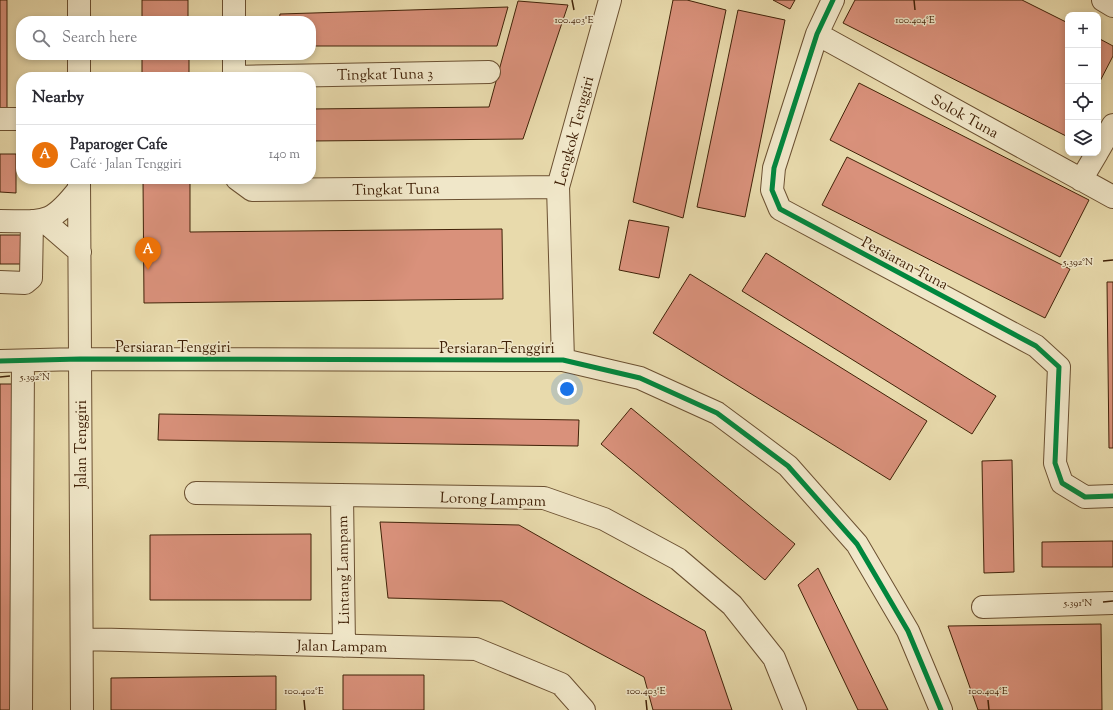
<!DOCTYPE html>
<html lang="en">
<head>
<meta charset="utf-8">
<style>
	body { margin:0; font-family:"Sorts Mill Goudy",serif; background:#f7f7f7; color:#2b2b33 }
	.controls { position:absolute; right:12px; top:12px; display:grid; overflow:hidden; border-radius:8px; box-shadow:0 2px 6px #0003 }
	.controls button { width:36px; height:36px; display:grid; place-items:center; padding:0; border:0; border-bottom:1px solid #e1e1e2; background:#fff; color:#2b2b33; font:20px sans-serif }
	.you { position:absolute; left:567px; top:389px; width:14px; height:14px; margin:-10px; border:3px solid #fff; border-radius:50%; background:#1a73e8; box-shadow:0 0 0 6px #1a73e833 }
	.badge { display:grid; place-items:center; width:26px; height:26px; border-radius:50%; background:#2563eb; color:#fff; font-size:13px; font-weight:700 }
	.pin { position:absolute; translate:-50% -33px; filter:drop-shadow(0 1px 2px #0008) }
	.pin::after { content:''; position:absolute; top:21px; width:14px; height:12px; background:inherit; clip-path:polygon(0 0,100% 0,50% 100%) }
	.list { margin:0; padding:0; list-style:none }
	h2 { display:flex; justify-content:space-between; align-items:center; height:52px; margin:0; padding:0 16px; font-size:17px }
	h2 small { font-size:13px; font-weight:400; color:#7c7c81 }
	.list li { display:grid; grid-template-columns:26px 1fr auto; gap:12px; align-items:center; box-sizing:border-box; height:60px; padding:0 16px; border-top:1px solid #e1e1e2 }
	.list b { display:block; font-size:15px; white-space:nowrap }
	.list p { margin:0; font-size:13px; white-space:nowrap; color:#7c7c81 }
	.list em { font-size:13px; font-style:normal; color:#7c7c81 }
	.icon { flex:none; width:22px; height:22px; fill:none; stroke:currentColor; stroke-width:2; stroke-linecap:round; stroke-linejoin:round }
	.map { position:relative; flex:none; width:1113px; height:710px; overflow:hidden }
	.search { position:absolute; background:#fff; box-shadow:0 2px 6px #0003; left:16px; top:16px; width:300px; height:44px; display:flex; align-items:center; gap:10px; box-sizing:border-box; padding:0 14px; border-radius:16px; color:#7c7c81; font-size:15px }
	.panel { position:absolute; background:#fff; box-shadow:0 2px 6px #0003; left:16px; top:72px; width:300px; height:112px; border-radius:16px }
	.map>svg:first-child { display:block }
	.building { fill:#d9917b; stroke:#412208 }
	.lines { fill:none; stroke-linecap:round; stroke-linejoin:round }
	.minor-casing { stroke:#6b5031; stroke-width:24 }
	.minor { stroke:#f0e7c9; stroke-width:22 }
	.cycleway-casing { stroke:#f0e7c9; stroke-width:8 }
	.cycleway { stroke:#00873e; stroke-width:5 }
	.ticks { fill:none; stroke:#412208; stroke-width:1.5 }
	.labels { text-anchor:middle; stroke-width:3; stroke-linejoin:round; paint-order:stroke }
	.street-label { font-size:15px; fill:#412208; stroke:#f0e7c9 }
	.ticks-label { font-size:10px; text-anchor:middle; fill:#412208; stroke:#f0e7c9; stroke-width:3; stroke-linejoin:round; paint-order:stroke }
</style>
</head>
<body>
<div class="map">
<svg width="1113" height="710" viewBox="0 0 1113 710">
	<rect width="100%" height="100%" fill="#e8daac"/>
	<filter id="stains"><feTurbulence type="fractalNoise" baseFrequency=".005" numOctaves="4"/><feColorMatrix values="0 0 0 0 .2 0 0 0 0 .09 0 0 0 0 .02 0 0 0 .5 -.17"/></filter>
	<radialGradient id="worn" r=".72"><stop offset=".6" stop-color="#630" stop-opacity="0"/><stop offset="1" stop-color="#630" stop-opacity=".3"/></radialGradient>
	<path class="building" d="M0,0h7v109h-7z
		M142,0h46v21h-46z
		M673,0h14l39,10 -43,208 -50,-16z
		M773,0h22l-5,9z
		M855,0h167l46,23v114l-225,-114z
		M518,1l50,4 -45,134 -212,2v-32l178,-2z
		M508,7l-11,39h-186v-25h-32l1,-7z
		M738,10l47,10 -40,197 -48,-10z
		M1098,38l15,8v10l-15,29z
		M142,55h47v22h-47z
		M859,83l230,117 -29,57 -230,-117z
		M0,154h16v39l-16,-1z
		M847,157l223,112 -25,49 -223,-113z
		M143,179h47v53l312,-3 1,70 -359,4z
		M629,220l40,7 -10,51 -40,-8z
		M0,235h28v29h-28z
		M766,253l230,143 -24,38 -230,-143z
		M690,274l237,147 -37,59 -237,-147z
		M1107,282h6v166h-4z
		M0,384h18v326h-18z
		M631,408l164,136 -30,36 -164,-136z
		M159,414l420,6 -1,26 -420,-6z
		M1012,460l2,112 -30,1 -2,-112z
		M380,522l139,3 186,106 27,79h-79l-9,-33 -142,-76 -114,-3z
		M311,534v66h-161v-65z
		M1113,541v26h-71v-25z
		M818,568l70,142h-30l-60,-125z
		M1101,624l1,86h-124l-30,-84z
		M343,675h81v35h-81z
		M276,676v34h-165v-32z"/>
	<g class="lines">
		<g class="minor-casing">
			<path id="minor" d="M79,0v21
				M833,0l-16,34 -43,134 -2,22 8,19 256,137 23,21 -4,96 7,20 23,14 28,-1
				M1103,0l10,6
				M234,21v-21
				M817,34l296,163
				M79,55v22
				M234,77l255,-5
				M234,77v-22
				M0,119h21
				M1098,151l15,-26
				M79,179l3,531
				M237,179l15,11 306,-3
				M1081,180l16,-27
				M0,221c45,0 50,5 79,-32
				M44,221l36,31
				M0,282l25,1 6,-5 1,-57
				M563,360l-5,-173 52,-187
				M0,361l80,-2 483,1 77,18 77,35 71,53 69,78 51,87 33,79
				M196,493l348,5 60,21 74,40 54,46 42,53 21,52
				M342,495l2,151
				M983,607l130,-4
				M82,639l394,10 85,35 23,26
				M21,710l2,-349"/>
		</g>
		<use href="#minor" class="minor"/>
		<g class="cycleway-casing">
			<path id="cycleway" d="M833,0l-16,34 -43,134 -2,22 8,19 256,137 23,21 -4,96 7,20 23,14 28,-1
				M0,361l80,-2 483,1 77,18 77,35 71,53 69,78 51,87 33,79"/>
		</g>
		<use href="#cycleway" class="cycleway"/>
	</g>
	<path class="ticks" d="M572,0l2,10M914,0l1,10M1103,261l10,-1M0,377l10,-1M1103,602l10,-1M304,700l1,10M646,700l1,10M988,700l1,10"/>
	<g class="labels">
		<g class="street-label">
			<text transform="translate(385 74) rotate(-1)" y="5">Tingkat Tuna 3</text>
			<text transform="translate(965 116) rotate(29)" y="5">Solok Tuna</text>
			<text transform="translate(574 131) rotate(-75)" y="5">Lengkok Tenggiri</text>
			<text transform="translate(396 189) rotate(-1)" y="5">Tingkat Tuna</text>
			<text transform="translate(905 263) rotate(28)" y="5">Persiaran Tuna</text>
			<text x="173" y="352">Persiaran Tenggiri</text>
			<text x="497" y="353">Persiaran Tenggiri</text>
			<text transform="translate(81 444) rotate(-90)" y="5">Jalan Tenggiri</text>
			<text transform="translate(493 499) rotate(2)" y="5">Lorong Lampam</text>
			<text transform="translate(343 570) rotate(-91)" y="5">Lintang Lampam</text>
			<text transform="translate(342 646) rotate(1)" y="5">Jalan Lampam</text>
		</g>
	</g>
	<g class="ticks-label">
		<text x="574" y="23">100.403°E</text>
		<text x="915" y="23">100.404°E</text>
		<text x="1078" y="265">5.392°N</text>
		<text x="35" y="380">5.392°N</text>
		<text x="1078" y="606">5.391°N</text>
		<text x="304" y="694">100.402°E</text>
		<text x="646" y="694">100.403°E</text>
		<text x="988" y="694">100.404°E</text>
	</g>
	<rect width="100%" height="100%" filter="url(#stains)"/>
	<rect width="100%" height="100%" fill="url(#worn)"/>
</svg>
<div class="controls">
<button>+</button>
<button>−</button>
<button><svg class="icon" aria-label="locate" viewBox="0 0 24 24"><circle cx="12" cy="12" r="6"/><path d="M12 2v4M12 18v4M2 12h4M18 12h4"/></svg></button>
<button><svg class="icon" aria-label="layers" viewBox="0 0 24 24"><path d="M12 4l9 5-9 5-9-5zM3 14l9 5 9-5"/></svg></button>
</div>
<div class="you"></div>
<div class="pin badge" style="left:148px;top:270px;background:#e8710a">A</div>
<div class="search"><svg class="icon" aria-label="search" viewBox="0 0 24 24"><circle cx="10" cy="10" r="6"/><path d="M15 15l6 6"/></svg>Search here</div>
<section class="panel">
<h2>Nearby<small></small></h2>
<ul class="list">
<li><span class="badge" style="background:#e8710a">A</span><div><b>Paparoger Cafe</b><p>Café · Jalan Tenggiri</p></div><em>140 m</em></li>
</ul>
</section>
</div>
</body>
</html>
